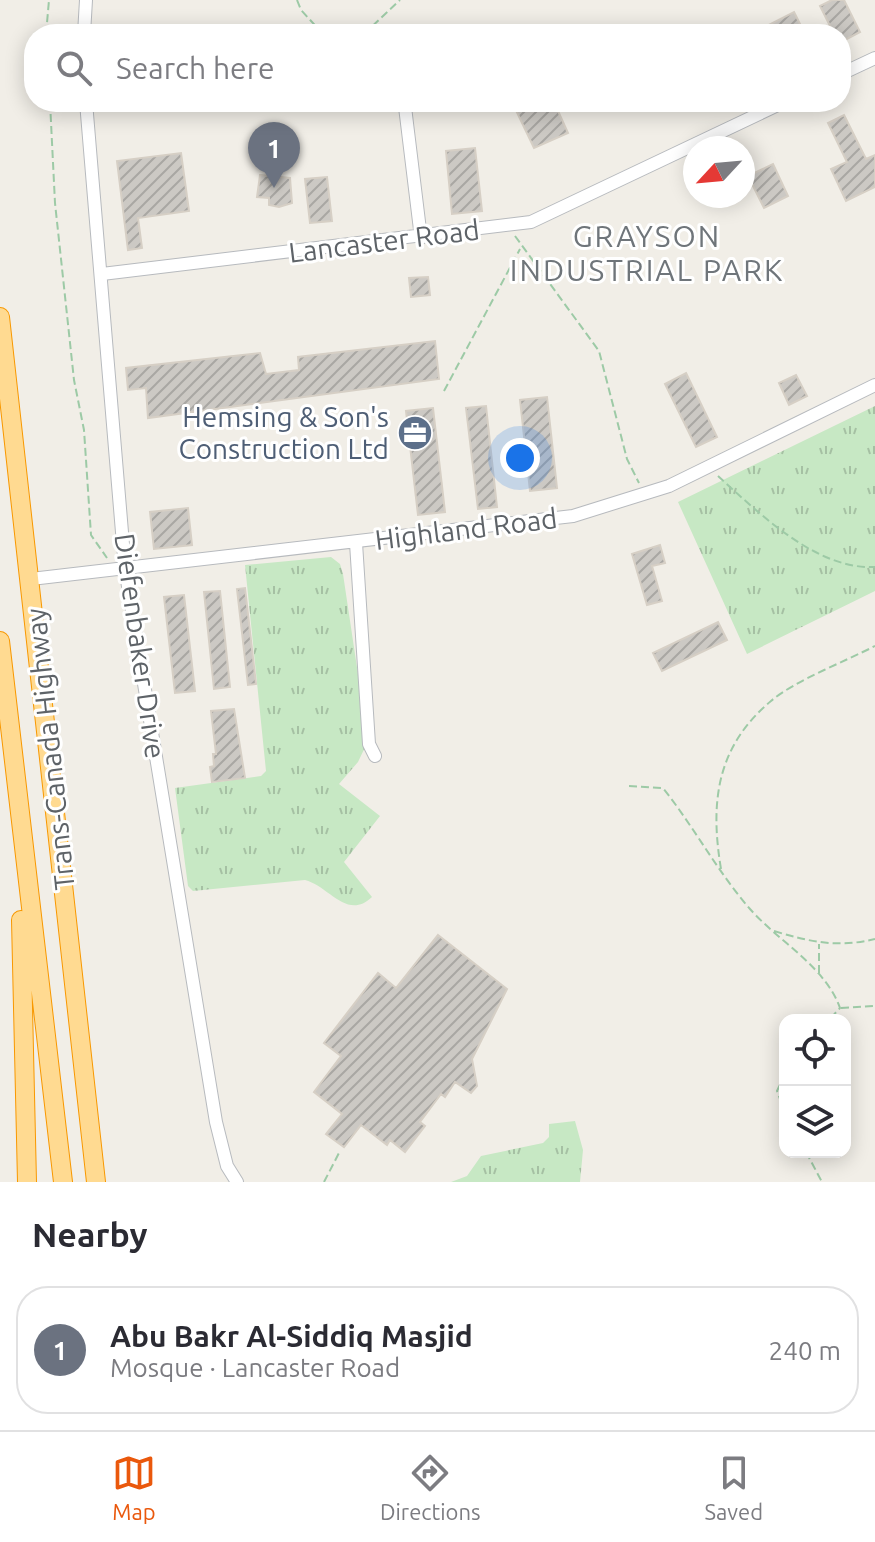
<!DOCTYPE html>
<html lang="en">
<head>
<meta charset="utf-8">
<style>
	body { margin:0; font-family:Ubuntu,sans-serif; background:#f7f7f7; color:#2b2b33 }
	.controls { position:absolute; right:24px; bottom:24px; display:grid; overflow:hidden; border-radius:16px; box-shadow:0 4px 20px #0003 }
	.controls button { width:72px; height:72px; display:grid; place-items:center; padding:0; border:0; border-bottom:2px solid #e1e1e2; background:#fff; color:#2b2b33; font:40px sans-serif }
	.compass { position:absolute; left:683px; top:136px; width:72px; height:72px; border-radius:50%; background:#fff; box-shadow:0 4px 20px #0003; rotate:244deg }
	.you { position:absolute; left:520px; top:458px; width:28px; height:28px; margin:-20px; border:6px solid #fff; border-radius:50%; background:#1a73e8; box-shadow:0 0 0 12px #1a73e833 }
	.badge { display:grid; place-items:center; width:52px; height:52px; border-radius:50%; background:#ea580c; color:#fff; font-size:26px; font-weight:700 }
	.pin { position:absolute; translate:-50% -66px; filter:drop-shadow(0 2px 4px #0008) }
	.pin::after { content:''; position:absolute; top:42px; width:28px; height:24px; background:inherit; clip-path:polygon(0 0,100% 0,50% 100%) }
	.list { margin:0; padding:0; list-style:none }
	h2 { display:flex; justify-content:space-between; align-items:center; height:104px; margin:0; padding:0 32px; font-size:34px }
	h2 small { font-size:26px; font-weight:400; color:#7c7c81 }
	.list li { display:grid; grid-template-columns:52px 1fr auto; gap:24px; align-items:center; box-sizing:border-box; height:128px; margin:0 16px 16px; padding:0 16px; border:2px solid #e1e1e2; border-radius:32px }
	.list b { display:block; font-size:30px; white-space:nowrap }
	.list p { margin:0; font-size:26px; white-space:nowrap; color:#7c7c81 }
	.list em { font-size:26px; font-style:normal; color:#7c7c81 }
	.icon { flex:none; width:44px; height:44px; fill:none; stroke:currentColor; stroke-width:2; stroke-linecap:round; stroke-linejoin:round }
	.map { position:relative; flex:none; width:875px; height:1182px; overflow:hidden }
	.search { position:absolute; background:#fff; box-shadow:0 4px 20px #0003; left:24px; right:24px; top:24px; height:88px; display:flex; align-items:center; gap:20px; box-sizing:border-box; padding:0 28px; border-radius:32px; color:#7c7c81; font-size:30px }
	.sheet { height:248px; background:#fff }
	nav { display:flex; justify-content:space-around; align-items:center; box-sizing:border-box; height:112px; border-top:2px solid #e1e1e2; background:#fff; font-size:22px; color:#7c7c81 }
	nav a { display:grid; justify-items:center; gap:4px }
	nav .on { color:#ea580c }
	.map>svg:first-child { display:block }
	.grass { fill:url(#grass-tufts) }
	.building { fill:url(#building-hatch); stroke:#d6cfc5; stroke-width:2 }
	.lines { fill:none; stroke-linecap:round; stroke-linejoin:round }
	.minor-casing { stroke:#b7babe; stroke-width:14 }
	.highway-casing { stroke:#f89800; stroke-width:20 }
	.path { stroke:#9dcaa6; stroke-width:2; stroke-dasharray:8 4; stroke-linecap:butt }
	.minor { stroke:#fff; stroke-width:12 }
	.highway { stroke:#ffda91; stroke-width:18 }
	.labels { text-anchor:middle; stroke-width:6; stroke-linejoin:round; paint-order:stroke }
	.street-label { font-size:28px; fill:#5e6368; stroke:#fff }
	.service-label { font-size:28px; fill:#4e5e75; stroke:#fff; text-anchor:end }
	.neighbourhood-label { font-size:30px; letter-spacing:2px; fill:#6f757a; stroke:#fff }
</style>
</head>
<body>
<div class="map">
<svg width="875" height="1182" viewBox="0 0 875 1182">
	<defs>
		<pattern id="grass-tufts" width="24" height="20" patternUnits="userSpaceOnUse" patternTransform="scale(2)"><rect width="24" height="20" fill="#c7e8c4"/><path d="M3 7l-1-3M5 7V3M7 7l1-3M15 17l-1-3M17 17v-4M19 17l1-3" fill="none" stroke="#a5c0a3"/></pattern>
		<pattern id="building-hatch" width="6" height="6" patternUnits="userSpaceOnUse" patternTransform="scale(2)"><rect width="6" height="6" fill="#ccc9c4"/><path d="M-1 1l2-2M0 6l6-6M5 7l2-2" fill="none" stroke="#a9a7a3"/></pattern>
	</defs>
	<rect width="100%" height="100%" fill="#f1eee7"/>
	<path class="grass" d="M875,406v185l-128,63 -69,-152z
		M331,557l9,7 3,10 25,167 -10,21 -19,22 41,32 -36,46 28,35c-25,24 -43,-11 -67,-17l-112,11 -5,-5 -13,-98 86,-12 5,-5 -21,-206z
		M575,1121l8,29 -3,32h-129l16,-6 14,-20 62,-13 6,-6v-13z"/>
	<path class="building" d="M832,0h12l16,32 -19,10v-8h-7l-14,-28z
		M794,12l11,22h-54z
		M512,102h42l14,31 -34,15z
		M844,115l22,44 9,-4v32l-29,14 -15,-32 16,-7 -19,-39z
		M475,148l7,63 -30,3 -6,-63z
		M181,153l8,58 -51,7 4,30 -14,2 -11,-89z
		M773,164l15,32 -24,12 -16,-32z
		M260,175l30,3 2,25 -13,4 -10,-2v-7l-12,-1z
		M327,177l5,44 -22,2 -5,-44z
		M428,277l2,18 -19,2 -2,-19z
		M435,341l4,38 -291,39 -2,-30 -18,2 -2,-22 134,-15 6,21 33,-4 -1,-13z
		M686,373l31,64 -21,10 -31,-63z
		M796,375l11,21 -18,9 -10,-22z
		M547,397l10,91 -27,3 -10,-91z
		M486,406l11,101 -19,2 -12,-101z
		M433,408l12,104 -27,3 -12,-104z
		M188,508l4,37 -38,4 -4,-37z
		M660,545l5,18 -13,3 10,35 -15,4 -15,-51z
		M245,588l11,96 -8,1 -11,-96z
		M220,591l10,96 -16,2 -10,-97z
		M184,595l11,96 -20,2 -11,-96z
		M718,622l9,18 -65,31 -9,-18z
		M234,709l11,69 -33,4 -2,-15 4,-1 -1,-12h3l-5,-43z
		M438,935l69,54 -35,70 5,27 -6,7 -16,-11 -10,15 -4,-3 -21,28 5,4 -20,26 -15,-12 -3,5 -26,-20 -17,22 -18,-13 16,-20 -28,-22 27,-36 -17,-13 54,-70 18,15z"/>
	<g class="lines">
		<g class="minor-casing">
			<path id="minor" d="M84,34l2,-34
				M841,74l34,-16
				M86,102l39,466 91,554 11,44 10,16
				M405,107l16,131
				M102,274l429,-52 253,-120
				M356,543l13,201 6,12
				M31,579l542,-63 96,-30 206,-101"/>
		</g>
		<g class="highway-casing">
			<path id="highway" d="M0,317l96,865
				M0,641l63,541
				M21,920l6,262"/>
		</g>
		<path class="path" d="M297,0l4,10 22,24
			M46,34l3,-34
			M364,34l36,-34
			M50,102l5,101 19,177 10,50 7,105 16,23
			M515,236l84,115 28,108 12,24
			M444,391l76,-142
			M718,476c41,37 98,94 157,91
			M629,786l34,2c31,39 54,83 87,121 29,33 75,57 90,99l-11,12
			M721,869c-11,-66 -5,-122 50,-168 23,-20 75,-40 104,-55
			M774,931c36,11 64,17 101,8
			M819,973v-29
			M841,1008l34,-2
			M785,1074l-8,17 8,21
			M806,1152l16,30
			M324,1182l16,-31"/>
		<use href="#minor" class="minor"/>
		<use href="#highway" class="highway"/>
	</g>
	<defs>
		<g id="office-disc" transform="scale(1.8)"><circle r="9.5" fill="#5c6f8a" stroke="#fff"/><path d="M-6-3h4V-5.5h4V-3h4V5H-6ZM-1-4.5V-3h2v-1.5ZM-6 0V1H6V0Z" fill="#fff"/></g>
	</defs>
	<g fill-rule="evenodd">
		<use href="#office-disc" x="415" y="433"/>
	</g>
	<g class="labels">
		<g class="street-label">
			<text transform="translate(384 241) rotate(-7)" y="10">Lancaster Road</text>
			<text transform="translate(466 529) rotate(-7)" y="10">Highland Road</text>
			<text transform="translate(140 646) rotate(82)" y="10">Diefenbaker Drive</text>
			<text transform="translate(50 749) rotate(-96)" y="10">Trans-Canada Highway</text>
		</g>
		<g class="service-label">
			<text x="389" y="427">Hemsing &amp; Son's<tspan x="389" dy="32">Construction Ltd</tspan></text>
		</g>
		<g class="neighbourhood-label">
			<text x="647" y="247">GRAYSON<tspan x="647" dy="34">INDUSTRIAL PARK</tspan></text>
		</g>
	</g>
</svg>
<div class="controls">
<button><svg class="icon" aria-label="locate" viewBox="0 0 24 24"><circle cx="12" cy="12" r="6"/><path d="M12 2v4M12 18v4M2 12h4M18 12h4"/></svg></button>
<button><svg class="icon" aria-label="layers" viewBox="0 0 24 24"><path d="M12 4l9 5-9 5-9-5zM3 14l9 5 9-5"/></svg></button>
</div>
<svg class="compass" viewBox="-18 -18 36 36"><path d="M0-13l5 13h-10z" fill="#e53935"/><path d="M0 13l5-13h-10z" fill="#7c7c81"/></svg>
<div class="you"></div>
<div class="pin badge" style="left:274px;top:188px;background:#6b7280">1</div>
<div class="search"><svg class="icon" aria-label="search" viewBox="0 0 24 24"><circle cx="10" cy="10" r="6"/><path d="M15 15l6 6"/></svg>Search here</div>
</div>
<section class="sheet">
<h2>Nearby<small></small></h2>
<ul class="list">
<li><span class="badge" style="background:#6b7280">1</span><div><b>Abu Bakr Al-Siddiq Masjid</b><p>Mosque · Lancaster Road</p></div><em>240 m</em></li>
</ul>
</section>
<nav>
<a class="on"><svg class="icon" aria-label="map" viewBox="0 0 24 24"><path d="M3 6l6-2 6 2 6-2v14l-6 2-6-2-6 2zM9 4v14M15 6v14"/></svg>Map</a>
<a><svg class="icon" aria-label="directions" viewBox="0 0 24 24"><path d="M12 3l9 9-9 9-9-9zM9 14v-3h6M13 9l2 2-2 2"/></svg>Directions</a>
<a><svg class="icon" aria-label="saved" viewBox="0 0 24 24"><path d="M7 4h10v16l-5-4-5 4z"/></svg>Saved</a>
</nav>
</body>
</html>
